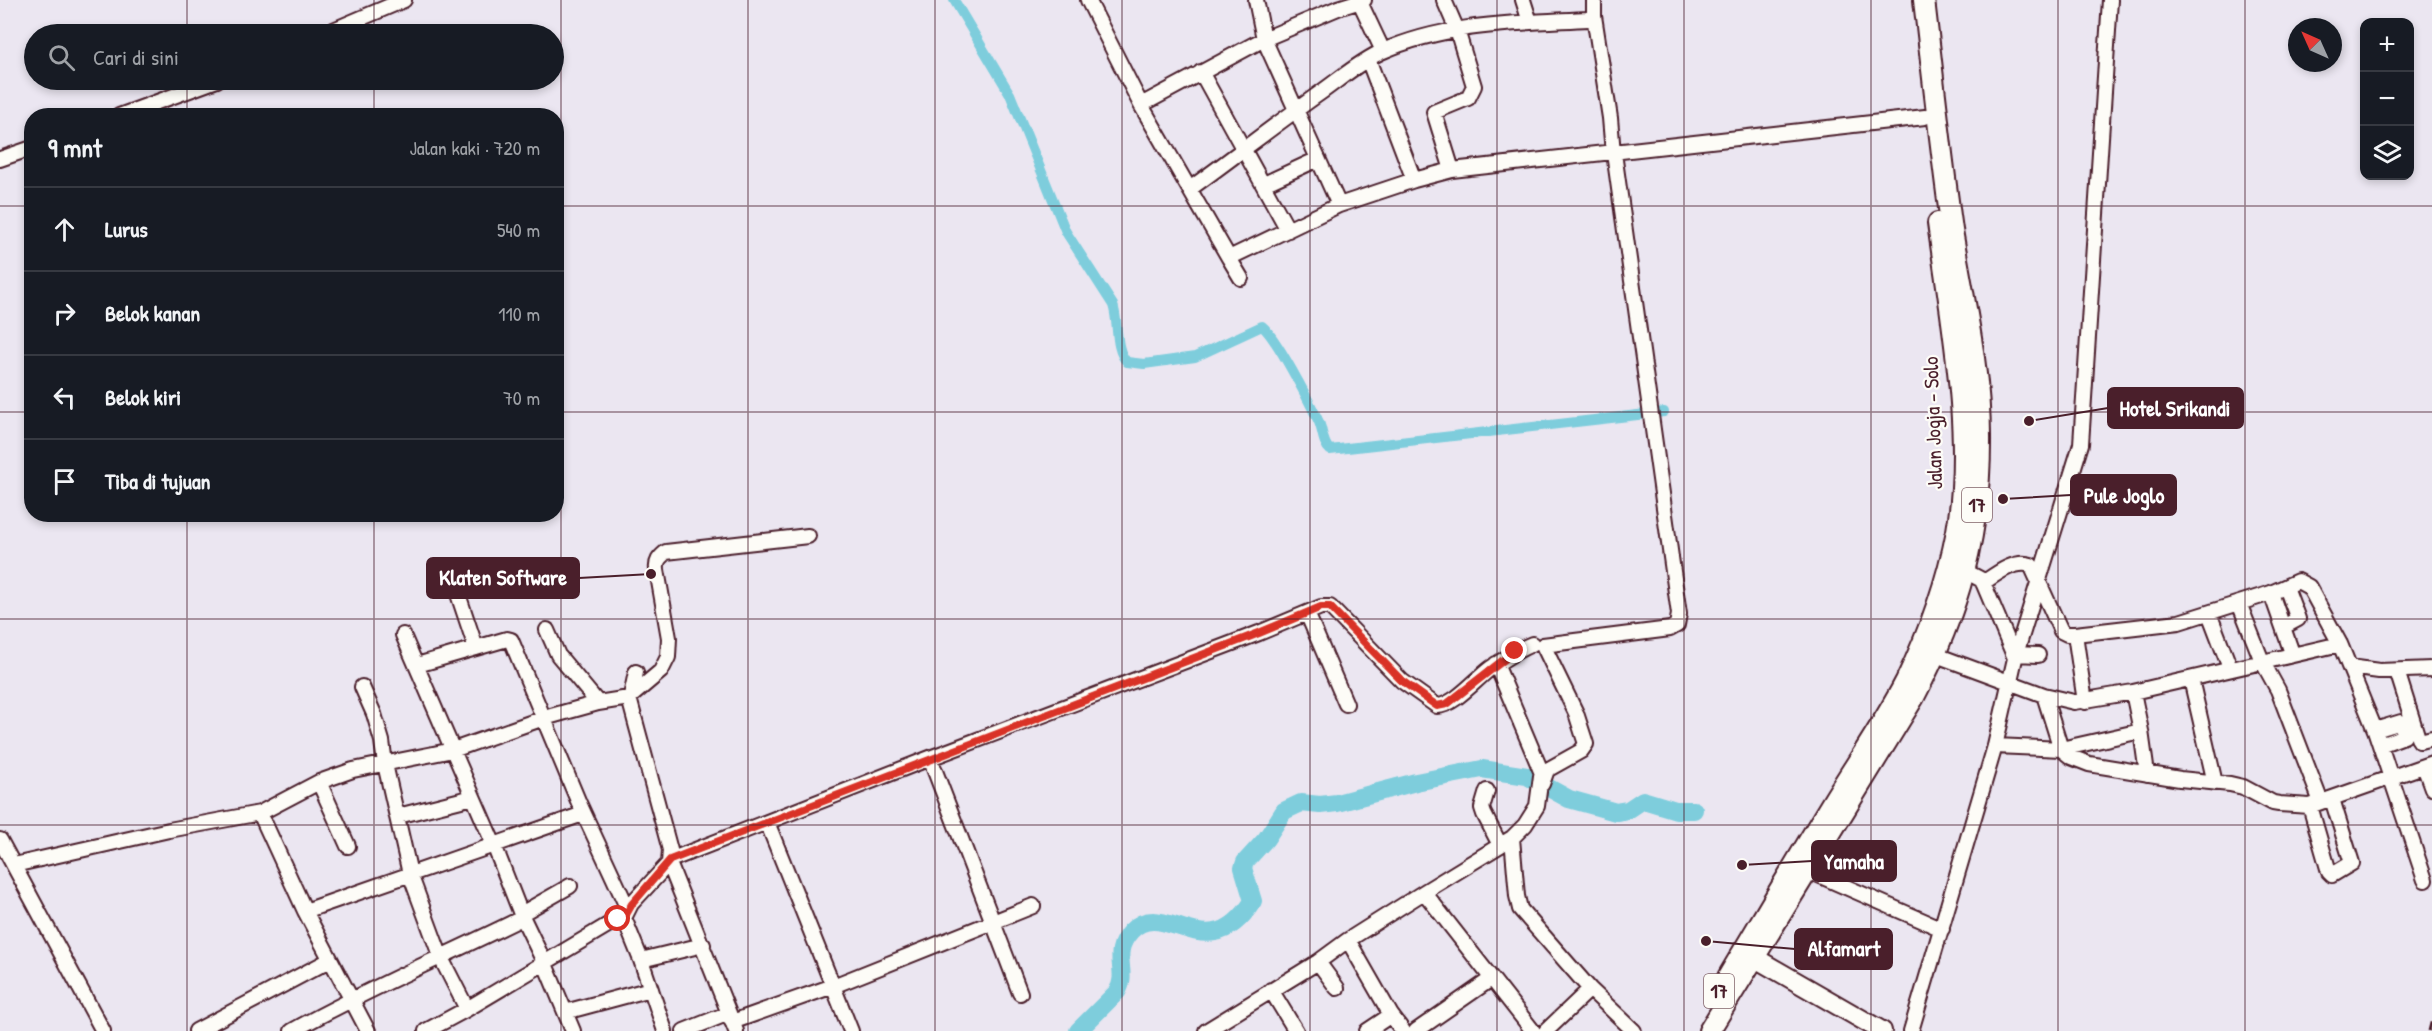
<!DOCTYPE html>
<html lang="id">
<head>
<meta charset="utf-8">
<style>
	body { margin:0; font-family:"Patrick Hand",sans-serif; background:#20242c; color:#f1f3f6 }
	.controls { position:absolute; right:18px; top:18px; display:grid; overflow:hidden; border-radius:12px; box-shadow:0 3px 9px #0003 }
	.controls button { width:54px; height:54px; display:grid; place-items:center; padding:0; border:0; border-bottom:2px solid #363941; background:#171b24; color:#f1f3f6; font:30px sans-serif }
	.compass { position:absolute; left:2288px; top:18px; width:54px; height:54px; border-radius:50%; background:#171b24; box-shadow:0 3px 9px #0003; rotate:315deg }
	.stop { position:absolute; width:18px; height:18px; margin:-14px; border:4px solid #d93025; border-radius:50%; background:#fff }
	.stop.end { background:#d93025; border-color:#fff; box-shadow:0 2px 6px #0008 }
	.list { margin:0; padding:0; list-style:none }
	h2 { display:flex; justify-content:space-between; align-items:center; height:78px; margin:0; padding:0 24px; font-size:26px }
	h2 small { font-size:20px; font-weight:400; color:#9ea1a6 }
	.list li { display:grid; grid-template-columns:39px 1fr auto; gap:18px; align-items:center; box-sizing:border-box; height:84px; padding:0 24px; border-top:2px solid #363941 }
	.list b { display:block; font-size:22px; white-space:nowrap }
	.list em { font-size:20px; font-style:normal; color:#9ea1a6 }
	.icon { flex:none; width:33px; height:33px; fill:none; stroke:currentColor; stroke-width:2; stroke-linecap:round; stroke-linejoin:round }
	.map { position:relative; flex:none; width:2432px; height:1031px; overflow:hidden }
	.search { position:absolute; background:#171b24; box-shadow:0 3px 9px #0003; left:24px; top:24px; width:540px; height:66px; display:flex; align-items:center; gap:15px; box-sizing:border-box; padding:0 21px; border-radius:33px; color:#9ea1a6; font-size:22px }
	.panel { position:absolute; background:#171b24; box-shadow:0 3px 9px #0003; left:24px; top:108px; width:540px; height:414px; border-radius:24px }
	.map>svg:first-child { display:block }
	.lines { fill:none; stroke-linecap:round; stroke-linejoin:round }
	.canal { stroke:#7ecddc; stroke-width:10 }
	.river { stroke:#7ecddc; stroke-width:18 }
	.minor-casing { stroke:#4a1f2b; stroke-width:18 }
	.major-casing { stroke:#4a1f2b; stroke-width:22 }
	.highway-casing { stroke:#4a1f2b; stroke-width:24 }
	.minor { stroke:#fdfcf7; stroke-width:14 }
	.major { stroke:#fdfcf7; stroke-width:18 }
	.highway { stroke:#fdfcf7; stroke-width:20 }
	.rail { stroke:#4a1f2b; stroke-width:3; stroke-dasharray:9 4.5; stroke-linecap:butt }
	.route { stroke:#d93025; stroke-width:8 }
	.grid { fill:none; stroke:#4a1f2b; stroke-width:1.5; stroke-opacity:0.55 }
	.labels { text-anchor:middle; stroke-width:4.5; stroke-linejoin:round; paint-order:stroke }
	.shield { fill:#fdfcf7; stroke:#806168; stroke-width:1.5 }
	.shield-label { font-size:20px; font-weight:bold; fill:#4a1f2b }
	.street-label { font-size:21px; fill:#4a1f2b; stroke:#fdfcf7 }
	.leader { fill:none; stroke:#4a1f2b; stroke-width:2 }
	.callout-dot { fill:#4a1f2b; stroke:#fdfcf7; stroke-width:2 }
	.callout { fill:#4a1f2b; stroke:#4a1f2b; stroke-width:2 }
	.callout-label { font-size:22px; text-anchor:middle; font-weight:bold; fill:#fff }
</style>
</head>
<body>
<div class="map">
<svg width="2432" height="1031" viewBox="0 0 2432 1031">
	<rect width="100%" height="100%" fill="#ebe6f1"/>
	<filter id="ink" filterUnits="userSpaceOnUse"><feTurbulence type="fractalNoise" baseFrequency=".0167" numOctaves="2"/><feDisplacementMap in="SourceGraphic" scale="12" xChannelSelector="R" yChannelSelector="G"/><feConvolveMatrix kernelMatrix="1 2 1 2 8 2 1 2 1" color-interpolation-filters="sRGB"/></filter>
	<g filter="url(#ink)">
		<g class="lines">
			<path class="canal" d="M954,0l56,94 56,138 47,73c6,17 1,44 14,57l17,2 51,-7 67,-31c14,11 47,75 56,94 5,9 4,23 12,30l334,-38"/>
			<path class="river" d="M1078,1031l39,-39c13,-21 -8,-37 14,-61 33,-36 77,42 122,-30l-10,-33 2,-6 21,-23 18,-28 17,-8 19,2 17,-2 79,-21 66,-13 45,7 42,23 47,13 12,-2 15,-10 33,10h18"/>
			<g class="minor-casing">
				<path id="minor" d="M1088,0l53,105 88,153 110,-53 75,-25 38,-10 473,-53
					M1256,0l8,39 75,166
					M1359,0l24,51
					M1444,0l13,30 17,56 -6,12 -34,14 18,58
					M1523,0l7,22
					M1594,16l16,102 3,35
					M324,34l80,-34
					M1368,59l46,121
					M1201,72l87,158
					M1141,105l123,-66 74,-31 26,-8
					M119,116l98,-36
					M0,159l32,-11
					M1264,184l54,-25
					M1191,188c43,-31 85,-64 129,-95 20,-14 39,-31 61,-41 64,-29 137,-29 207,-33l6,-3v-16
					M1229,258l12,20
					M1965,571l17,9 33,78
					M1983,583c13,-9 32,-24 48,-18l30,66 6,3h8l104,-12 92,-29 27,-12 11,6 31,57 35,86 50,150
					M456,588l20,60
					M2271,593l21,60
					M2239,603l23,58 16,29 43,112 111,-39
					M1307,613l39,91
					M2209,613l21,55
					M2283,627l15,-8 -12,-32
					M547,630l11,25 40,48
					M2075,634l10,68
					M403,635l91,210 27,69 24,50 28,67
					M2016,654l22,1
					M1936,655l108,40 30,7 59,-10 207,-48
					M1496,664l45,107
					M417,665l90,-26 4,1 68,163 49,106
					M2350,667l29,4 53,-2
					M2397,671l21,67 2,3 12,-3
					M2191,679l24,104
					M362,687l12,27 8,27 3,23 25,110 31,84 26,51
					M2044,695l17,54 80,-18 -8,-39
					M631,696l5,-24
					M629,698l41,152 -1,13 67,168
					M2375,730l26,-8 2,2 1,12 -24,9
					M2141,731l6,43
					M1995,746l66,3 10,8 18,7 91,15 50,5 13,3 30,16 6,1 31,2 11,-4
					M930,758l90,235
					M2424,766l8,22
					M319,782l29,64
					M1542,784l5,-14 34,-19 5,-7 -10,-31 -33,-68 127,-16 7,-4 2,-11 -65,-461
					M1487,791l-5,17 2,6 16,31
					M2310,806l19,66 3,3 20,-12 -20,-64
					M260,813l45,98 278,-97
					M398,816l75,-19
					M767,822l84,209
					M1512,838l5,58 3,13 70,80 44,42
					M0,840l103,191
					M670,860l260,-102 329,-125 62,-26h9l72,74 35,25c17,0 40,-28 54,-38 13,-9 26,-18 41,-24
					M14,865l155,-35 91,-17 59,-31 34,-12 100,-20 91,-32 54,-15 31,-5 32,-27 7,-14 1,-19 -12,-68c-1,-9 2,-12 9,-18l142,-16
					M1807,870l135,59
					M1424,892l109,139
					M305,911l63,120
					M521,914l49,-28
					M624,918l17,42 24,71
					M1348,940l43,75 12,16
					M641,960l62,-15
					M1318,962l19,26
					M1271,990l25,41
					M565,1012l86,-23
					M732,1022l101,-36 200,-80
					M196,1031l134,-71
					M292,1031c75,-42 153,-75 230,-113
					M426,1031l41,-22 151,-90 6,-1 7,-14 38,-41
					M684,1031l45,-18
					M1206,1031l112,-69 30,-22 76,-48 88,-54 13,-13 12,-19 4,-30
					M1367,1031l24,-16
					M1416,1031l75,-52
					M1546,1031l44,-42
					M1911,1031l84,-285 21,-92 65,-210 29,-444"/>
			</g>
			<g class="major-casing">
				<path id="major" d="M1743,951l139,80"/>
			</g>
			<g class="highway-casing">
				<path id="highway" d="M1728,977c35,-59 69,-117 105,-176 24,-39 52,-79 73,-120 23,-48 41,-98 51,-150 17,-96 -6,-212 -19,-308
					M1709,1031l205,-334c45,-85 67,-165 66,-261 0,-69 -17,-138 -28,-206 -11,-77 -19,-153 -28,-230"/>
			</g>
			<use href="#minor" class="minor"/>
			<use href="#major" class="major"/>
			<use href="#highway" class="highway"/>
			<path class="rail" d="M2429,1031l3,-12"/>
		</g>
	</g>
	<g class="lines" filter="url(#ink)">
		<path class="route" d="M618,919l6,-1 8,-14 38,-44 589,-227 62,-26h9l72,74 35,25 10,-2 68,-53"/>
	</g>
	<path class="grid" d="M187,0v34M374,0v34M561,0v1031M748,0v1031M935,0v1031M1122,0v1031M1310,0v1031M1497,0v1031M1684,0v1031M1871,0v1031M2058,0v1031M2245,0v1031M187,80v36M374,80v36M0,206h32M556,206h1876M0,412h32M556,412h1876M187,514v517M374,514v517M0,619h2432M0,825h2432"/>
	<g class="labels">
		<g class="shield">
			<rect x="1962" y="488" width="30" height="34" rx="4.5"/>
			<rect x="1704" y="974" width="30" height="34" rx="4.5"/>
		</g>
		<g class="shield-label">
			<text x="1977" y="512">17</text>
			<text x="1719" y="998">17</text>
		</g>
		<g class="street-label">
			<text transform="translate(1933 423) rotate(-92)" y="7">Jalan Jogja - Solo</text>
		</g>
	</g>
	<path class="leader" d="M2029 421L2108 408M2003 499L2071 495M651 574L579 578M1742 865L1812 861M1706 941L1795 949"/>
	<g class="callout-dot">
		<circle cx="2029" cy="421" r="6"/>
		<circle cx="2003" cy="499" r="6"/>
		<circle cx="651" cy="574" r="6"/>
		<circle cx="1742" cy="865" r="6"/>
		<circle cx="1706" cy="941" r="6"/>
	</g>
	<g class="callout">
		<rect x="2108" y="388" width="135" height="40" rx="6"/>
		<rect x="2071" y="475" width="105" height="40" rx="6"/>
		<rect x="427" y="558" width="152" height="40" rx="6"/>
		<rect x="1812" y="841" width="84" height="40" rx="6"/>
		<rect x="1795" y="929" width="97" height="40" rx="6"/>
	</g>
	<g class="callout-label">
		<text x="2175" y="416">Hotel Srikandi</text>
		<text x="2124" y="503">Pule Joglo</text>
		<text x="503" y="585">Klaten Software</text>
		<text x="1854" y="869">Yamaha</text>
		<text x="1844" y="956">Alfamart</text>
	</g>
</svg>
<div class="controls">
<button>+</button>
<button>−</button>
<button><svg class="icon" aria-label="layers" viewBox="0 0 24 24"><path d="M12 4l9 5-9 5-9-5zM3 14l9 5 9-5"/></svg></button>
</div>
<svg class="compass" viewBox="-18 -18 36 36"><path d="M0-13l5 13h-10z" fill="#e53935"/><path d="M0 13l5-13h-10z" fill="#9ea1a6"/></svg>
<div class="stop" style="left:618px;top:919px"></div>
<div class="stop end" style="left:1515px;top:651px"></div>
<div class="search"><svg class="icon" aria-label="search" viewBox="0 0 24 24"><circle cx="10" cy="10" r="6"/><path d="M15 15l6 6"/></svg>Cari di sini</div>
<section class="panel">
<h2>9 mnt<small>Jalan kaki · 720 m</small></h2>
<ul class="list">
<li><svg class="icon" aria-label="ahead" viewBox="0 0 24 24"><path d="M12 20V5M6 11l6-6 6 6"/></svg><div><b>Lurus</b></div><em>540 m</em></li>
<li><svg class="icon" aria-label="right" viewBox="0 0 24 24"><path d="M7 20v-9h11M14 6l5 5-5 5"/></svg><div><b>Belok kanan</b></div><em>110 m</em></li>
<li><svg class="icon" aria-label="left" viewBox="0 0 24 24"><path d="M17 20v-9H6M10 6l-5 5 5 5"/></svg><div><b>Belok kiri</b></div><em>70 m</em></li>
<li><svg class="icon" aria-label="arrive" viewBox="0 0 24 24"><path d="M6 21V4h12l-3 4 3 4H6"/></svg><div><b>Tiba di tujuan</b></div></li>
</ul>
</section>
</div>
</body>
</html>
